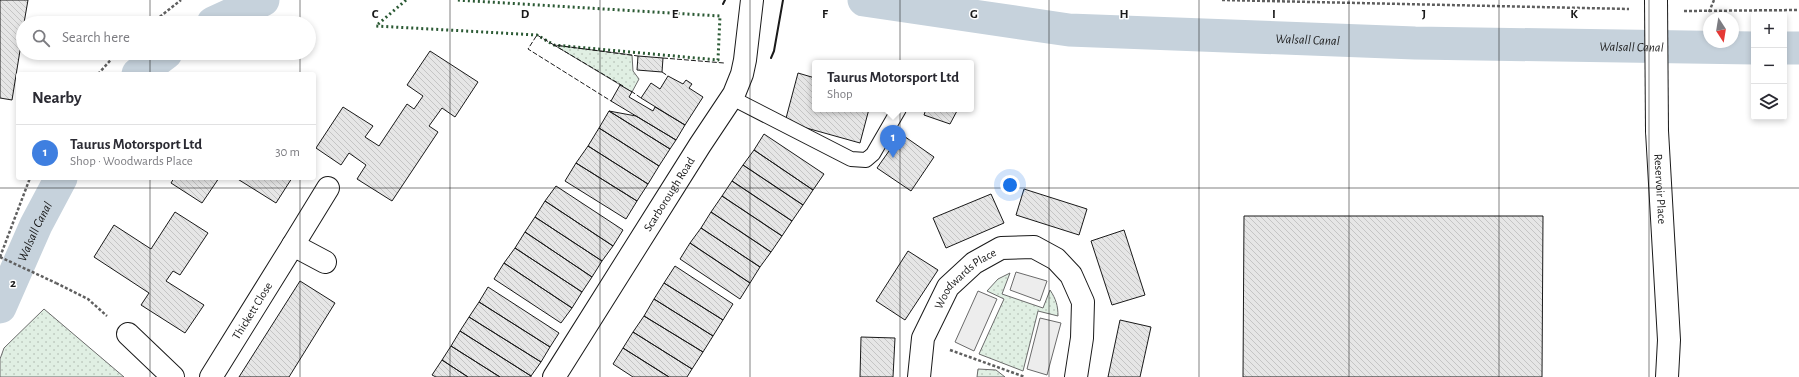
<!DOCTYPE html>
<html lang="en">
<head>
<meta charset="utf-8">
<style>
	body { margin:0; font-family:"Alegreya Sans",sans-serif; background:#f2f2f3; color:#2b2b33 }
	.controls { position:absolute; right:12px; top:12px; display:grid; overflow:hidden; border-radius:4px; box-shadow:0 2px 6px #0003 }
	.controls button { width:36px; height:36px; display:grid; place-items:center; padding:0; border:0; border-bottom:1px solid #e1e1e2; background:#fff; color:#2b2b33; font:20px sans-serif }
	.compass { position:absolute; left:1703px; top:12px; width:36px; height:36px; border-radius:50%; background:#fff; box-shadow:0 2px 6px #0003; rotate:168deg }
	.you { position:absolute; left:1010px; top:185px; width:14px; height:14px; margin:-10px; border:3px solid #fff; border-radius:50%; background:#1a73e8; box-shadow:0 0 0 6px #1a73e833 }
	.badge { display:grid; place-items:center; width:26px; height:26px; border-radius:50%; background:#c62828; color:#fff; font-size:13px; font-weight:700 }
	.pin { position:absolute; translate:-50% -33px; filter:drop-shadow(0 1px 2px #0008) }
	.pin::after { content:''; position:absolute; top:21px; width:14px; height:12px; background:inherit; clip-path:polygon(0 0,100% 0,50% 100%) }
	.popup { position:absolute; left:812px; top:60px; width:162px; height:52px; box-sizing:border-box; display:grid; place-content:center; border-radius:4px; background:#fff; filter:drop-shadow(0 1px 3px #0005); font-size:13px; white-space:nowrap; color:#7c7c81 }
	.popup b { font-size:15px; color:#2b2b33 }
	.popup::after { content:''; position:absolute; left:50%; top:100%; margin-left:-8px; border:8px solid transparent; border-top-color:#fff }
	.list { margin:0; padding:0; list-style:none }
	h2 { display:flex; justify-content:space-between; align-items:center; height:52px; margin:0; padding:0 16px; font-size:17px }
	h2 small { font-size:13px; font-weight:400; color:#7c7c81 }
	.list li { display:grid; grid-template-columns:26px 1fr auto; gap:12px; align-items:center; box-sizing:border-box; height:56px; padding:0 16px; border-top:1px solid #e1e1e2 }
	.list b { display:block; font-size:15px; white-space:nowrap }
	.list p { margin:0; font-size:13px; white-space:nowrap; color:#7c7c81 }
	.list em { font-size:13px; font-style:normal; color:#7c7c81 }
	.icon { flex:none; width:22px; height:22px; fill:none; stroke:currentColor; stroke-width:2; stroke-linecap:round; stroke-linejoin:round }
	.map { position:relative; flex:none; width:1799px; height:377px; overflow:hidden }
	.search { position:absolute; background:#fff; box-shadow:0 2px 6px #0003; left:16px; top:16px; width:300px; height:44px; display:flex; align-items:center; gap:10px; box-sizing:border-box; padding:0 14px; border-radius:22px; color:#7c7c81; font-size:15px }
	.panel { position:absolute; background:#fff; box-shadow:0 2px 6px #0003; left:16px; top:72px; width:300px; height:108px; border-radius:4px }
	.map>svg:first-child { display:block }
	.grass { fill:url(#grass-dots); stroke:#6a6a6a }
	.parking { fill:#ededed; stroke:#6a6a6a }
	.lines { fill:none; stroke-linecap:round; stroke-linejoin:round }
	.canal { stroke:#c6d2dc; stroke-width:33 }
	.building { fill:url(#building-back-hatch); stroke:#1a1a1a }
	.service-casing { stroke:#1a1a1a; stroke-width:16 }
	.minor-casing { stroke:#1a1a1a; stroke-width:24 }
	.path { stroke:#5f5f5f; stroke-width:2.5; stroke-dasharray:3 2; stroke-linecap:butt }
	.service { stroke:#fff; stroke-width:14 }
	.minor { stroke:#fff; stroke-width:22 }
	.minor-bridge-casing { stroke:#1a1a1a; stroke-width:24; stroke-linecap:butt }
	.path-bridge { stroke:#5f5f5f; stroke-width:2.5; stroke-dasharray:3 2; stroke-linecap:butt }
	.minor-bridge { stroke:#fff; stroke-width:22 }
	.hedge { stroke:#2b5a34; stroke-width:3; stroke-dasharray:2 3; stroke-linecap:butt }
	.fence { stroke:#1a1a1a; stroke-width:1; stroke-dasharray:5 2; stroke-linecap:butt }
	.wall { stroke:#1a1a1a; stroke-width:2 }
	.grid { fill:none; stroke:#1a1a1a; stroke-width:1; stroke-opacity:0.55 }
	.labels { text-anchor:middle; stroke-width:3; stroke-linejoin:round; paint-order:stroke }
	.street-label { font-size:12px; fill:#1a1a1a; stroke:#fff }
	.water-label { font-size:13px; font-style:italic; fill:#1a1a1a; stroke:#fff }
	.grid-label { font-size:13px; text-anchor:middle; font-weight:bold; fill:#1a1a1a; stroke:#fff; stroke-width:3; stroke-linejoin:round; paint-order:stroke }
</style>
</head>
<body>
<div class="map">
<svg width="1799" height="377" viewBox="0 0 1799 377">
	<defs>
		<pattern id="grass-dots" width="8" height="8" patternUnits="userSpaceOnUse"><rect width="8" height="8" fill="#e0efe3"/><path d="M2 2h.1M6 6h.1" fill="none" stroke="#c0ccc2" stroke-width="1.8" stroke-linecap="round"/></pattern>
		<pattern id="building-back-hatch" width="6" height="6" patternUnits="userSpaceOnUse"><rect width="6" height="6" fill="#e6e6e6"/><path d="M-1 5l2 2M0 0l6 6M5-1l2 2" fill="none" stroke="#c5c5c5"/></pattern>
	</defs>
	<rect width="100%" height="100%" fill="#fff"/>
	<path class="grass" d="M554,45l78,10 1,16 6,8 -7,13z
		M1010,273l-8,21 41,14 7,-18c6,9 8,16 8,26l-20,-5 -15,60 -44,-17 25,-55 -17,-8 11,-12z
		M44,309l80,68h-124v-18l4,-11z
		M978,369l18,1 9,7h-28z"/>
	<path class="parking" d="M1016,272l31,9 -7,20 -30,-11z
		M978,291l19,8 -23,52 -19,-9z
		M1040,318l21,5 -14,52 -20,-6z"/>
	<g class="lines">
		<g class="canal">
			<path id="s1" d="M864,0l205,30 346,13 339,5"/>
			<path d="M213,23l50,-23"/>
			<path d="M1784,48h15"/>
			<path d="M138,74l28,-21"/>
			<path id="s2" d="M0,307l36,-82 25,-47"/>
		</g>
	</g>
	<path class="building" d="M0,0h28l-4,23h-1v9l-11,68 -12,-2z
		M430,51l48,31 -23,35 -13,-9 -13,18 9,6 -46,69 -35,-22 9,-14 -17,-12 -8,12 -25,-17 27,-41 30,19 -8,11 14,9 28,-42 7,5 9,-13 -16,-11z
		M638,56l25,2 -1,14 -25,-2z
		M798,73l17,5v31h54l-9,34 -75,-21z
		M668,76l15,8 3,-4 6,4 -3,4 14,9 -18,28 -44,-27 10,-15 9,6z
		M620,85l12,7 -3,5 24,14 2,-4 30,18 -9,15 -65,-39z
		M926,109h32l-8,15 -26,-9z
		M609,111l61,38 -11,17 -60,-38z
		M609,111l27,5 40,24 -6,9z
		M599,128l60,38 -11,18 -60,-38z
		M764,134l60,40 -11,16 -59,-40z
		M901,134l33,23 -23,34 -34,-23z
		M588,146l60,38 -11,17 -61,-38z
		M754,150l59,40 -10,15 -60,-40z
		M576,163l61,38 -11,18 -61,-38z
		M743,165l60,40 -11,16 -60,-40z
		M174,178h45l-17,25 -31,-20z
		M236,178h56l-16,25z
		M732,181l60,40 -10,15 -60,-40z
		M556,186l67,44 -10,16 -68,-45z
		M1024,189l63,20 -8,26 -63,-20z
		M991,194l13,29 -58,25 -13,-30z
		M722,196l60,40 -11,16 -60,-40z
		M545,201l68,45 -11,15 -67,-44z
		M175,212l33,21 -28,42 -7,-4 -7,10 38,24 -19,28 -44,-28 8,-12 -55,-36 20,-32 37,24z
		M711,212l60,40 -11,15 -59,-39z
		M1244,216h299l-1,161h-299z
		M535,217l67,44 -10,16 -67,-45z
		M701,228l59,39 -10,16 -60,-40z
		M1124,230l21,65 -33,10 -21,-64z
		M525,232l67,45 -10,15 -67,-44z
		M690,243l60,40 -10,16 -60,-40z
		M515,248l67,44 -10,16 -68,-45z
		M908,251l30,19 -33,50 -29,-19z
		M504,263l68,45 -11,15 -67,-44z
		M675,266l58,38 -10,16 -59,-37z
		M300,281l35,22 -46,74h-50z
		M664,283l59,37 -10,16 -59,-37z
		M488,287l71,46 -9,14 -71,-45z
		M654,299l59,37 -10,16 -59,-36z
		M479,302l71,45 -9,15 -72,-45z
		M644,316l59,36 -11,17 -59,-37z
		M469,317l72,45 -10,14 -71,-45z
		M1120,320l31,7 -11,50h-32z
		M460,331l71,45v1h-31l-49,-31z
		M633,332l59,37 -5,8h-18l-46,-29z
		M861,337l34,1 -2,39h-33z
		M451,346l49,31h-32l-26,-17z
		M623,348l46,29h-36l-20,-13z
		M442,360l26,17h-32l-4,-2z"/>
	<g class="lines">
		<g class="service-casing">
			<path id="service" d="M732,98l119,61 15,1 7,-6 26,-45"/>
		</g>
		<g class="minor-casing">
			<g id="minor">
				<path id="s3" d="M1657,131l12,209 -2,37"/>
				<path d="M293,245l35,-57"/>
				<path d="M128,334l45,43"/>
				<path id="s4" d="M211,377l82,-132 32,17"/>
				<path id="s5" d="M554,377l146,-232 34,-51 8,-20 3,-14 7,-60"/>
				<path id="s6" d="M919,377l4,-39 25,-51 26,-24 27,-15 33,-1 22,12 15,16 12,27 -1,36 -6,39"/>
			</g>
		</g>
		<path class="path" d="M1222,0l407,9
			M1684,11l115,-1
			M1709,12l5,-12
			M152,23l29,-23
			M98,74l19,-21
			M0,257l30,-79
			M56,283l32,16 19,17
			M950,350l75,27"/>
		<use href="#service" class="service"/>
		<use href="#minor" class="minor"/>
		<g class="minor-bridge-casing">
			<path id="minor-bridge" d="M1656,0l1,131"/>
		</g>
		<path class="path-bridge" d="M0,257l56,26"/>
		<use href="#minor-bridge" class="minor-bridge"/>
		<path class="hedge" d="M406,0l-30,26 161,9 17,10 164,15 2,-44 -264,-16"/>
		<path class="fence" d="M554,45l-17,-10 -9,14 83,52
			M663,58l61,5
			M662,72l6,4
			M623,86l-69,-41 84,11
			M631,91l10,7"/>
		<path class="wall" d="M723,4l2,-4
			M771,58l3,-7 9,-51"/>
	</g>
	<path class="grid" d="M150,0v23M300,0v23M450,0v377M600,0v377M750,0v377M900,0v377M1049,0v377M1199,0v377M1349,0v377M1499,0v377M1649,0v377M150,53v21M300,53v21M150,178v199M300,178v199M0,188h1799"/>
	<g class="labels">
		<g class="street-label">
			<text dy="4" stroke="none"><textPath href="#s3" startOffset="58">Reservoir Place</textPath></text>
			<text dy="4" stroke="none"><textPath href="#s5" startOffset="216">Scarborough Road</textPath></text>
			<text dy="4" stroke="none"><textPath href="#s6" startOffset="114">Woodwards Place</textPath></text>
			<text dy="4" stroke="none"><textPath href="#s4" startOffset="78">Thickett Close</textPath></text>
		</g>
		<g class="water-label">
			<text dy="5" stroke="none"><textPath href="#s1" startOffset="446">Walsall Canal</textPath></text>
			<text dy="5" stroke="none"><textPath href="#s1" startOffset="770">Walsall Canal</textPath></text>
			<text dy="5" stroke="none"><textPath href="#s2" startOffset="83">Walsall Canal</textPath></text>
		</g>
	</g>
	<g class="grid-label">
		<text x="375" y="18">C</text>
		<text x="525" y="18">D</text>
		<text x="675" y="18">E</text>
		<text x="825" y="18">F</text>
		<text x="974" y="18">G</text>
		<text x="1124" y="18">H</text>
		<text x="1274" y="18">I</text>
		<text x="1424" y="18">J</text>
		<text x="1574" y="18">K</text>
		<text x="13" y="287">2</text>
	</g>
</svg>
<div class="controls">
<button>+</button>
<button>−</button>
<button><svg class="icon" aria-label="layers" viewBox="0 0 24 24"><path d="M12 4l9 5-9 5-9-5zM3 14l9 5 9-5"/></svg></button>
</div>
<svg class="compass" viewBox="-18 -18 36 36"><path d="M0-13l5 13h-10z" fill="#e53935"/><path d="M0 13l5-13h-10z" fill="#7c7c81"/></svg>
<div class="you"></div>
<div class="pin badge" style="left:893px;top:158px;background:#3f7fe0">1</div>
<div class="popup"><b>Taurus Motorsport Ltd</b>Shop</div>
<div class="search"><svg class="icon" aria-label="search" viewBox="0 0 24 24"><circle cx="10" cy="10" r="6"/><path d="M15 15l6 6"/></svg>Search here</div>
<section class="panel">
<h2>Nearby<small></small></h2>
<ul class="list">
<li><span class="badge" style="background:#3f7fe0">1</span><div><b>Taurus Motorsport Ltd</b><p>Shop · Woodwards Place</p></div><em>30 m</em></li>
</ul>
</section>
</div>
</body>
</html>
